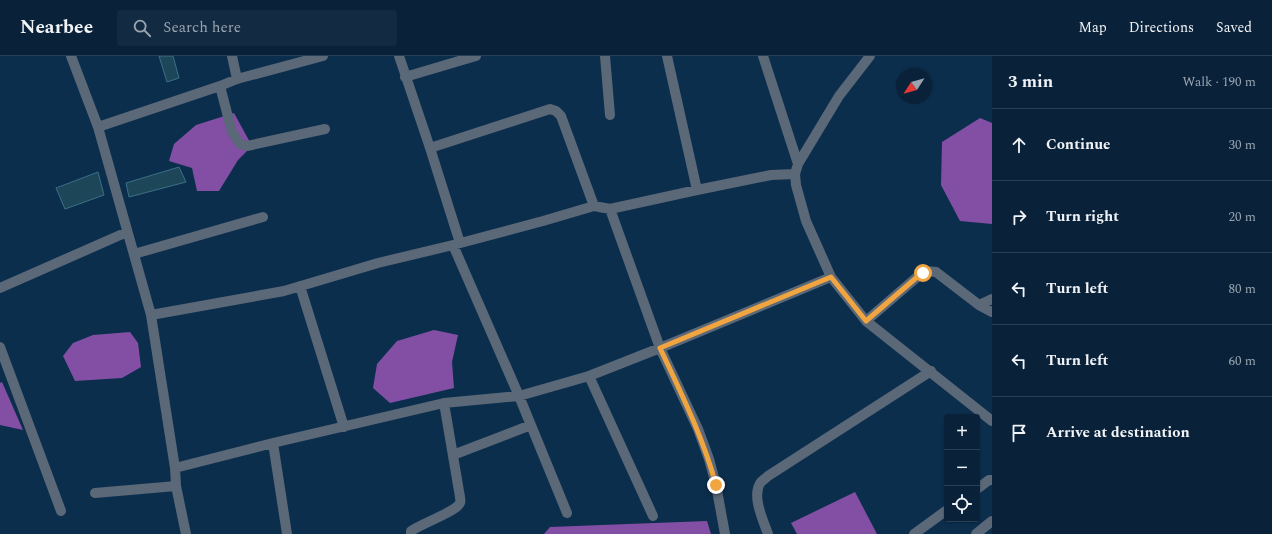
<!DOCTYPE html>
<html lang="en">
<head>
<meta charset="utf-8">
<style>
	body { margin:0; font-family:Spectral,serif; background:#122a42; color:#f1f3f6 }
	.controls { position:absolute; right:12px; bottom:12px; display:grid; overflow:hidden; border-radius:4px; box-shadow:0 1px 3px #0004 }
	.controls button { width:36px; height:36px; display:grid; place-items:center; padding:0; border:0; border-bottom:1px solid #293f54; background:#09223a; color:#f1f3f6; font:20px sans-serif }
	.compass { position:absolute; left:896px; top:12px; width:36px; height:36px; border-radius:50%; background:#09223a; box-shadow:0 1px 3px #0004; rotate:234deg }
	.stop { position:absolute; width:12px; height:12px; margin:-9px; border:3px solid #f1a540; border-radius:50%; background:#fff }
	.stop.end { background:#f1a540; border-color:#fff; box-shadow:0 1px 4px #0008 }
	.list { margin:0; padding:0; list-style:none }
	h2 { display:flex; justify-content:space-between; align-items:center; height:52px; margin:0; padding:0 16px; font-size:17px }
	h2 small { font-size:13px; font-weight:400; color:#99a4af }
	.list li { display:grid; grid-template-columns:26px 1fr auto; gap:12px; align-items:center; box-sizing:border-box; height:72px; padding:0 16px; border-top:1px solid #293f54 }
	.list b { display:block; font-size:15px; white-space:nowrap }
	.list em { font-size:13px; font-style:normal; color:#99a4af }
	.icon { flex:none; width:22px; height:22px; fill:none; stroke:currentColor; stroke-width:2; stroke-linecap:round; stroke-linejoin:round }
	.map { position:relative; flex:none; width:992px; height:478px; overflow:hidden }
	header { display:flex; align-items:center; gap:24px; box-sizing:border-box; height:56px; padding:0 20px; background:#09223a; border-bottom:1px solid #293f54 }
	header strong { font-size:19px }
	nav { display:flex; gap:22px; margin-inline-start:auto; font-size:14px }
	.search { width:280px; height:36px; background:#122a42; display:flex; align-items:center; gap:10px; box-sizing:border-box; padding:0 14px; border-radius:4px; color:#99a4af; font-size:15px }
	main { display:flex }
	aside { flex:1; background:#09223a }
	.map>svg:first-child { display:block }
	.water { fill:#824fa4 }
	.building { fill:#1d4659; stroke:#3b7088 }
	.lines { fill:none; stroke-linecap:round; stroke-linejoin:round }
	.street { stroke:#5a6878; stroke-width:10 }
	.route { stroke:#f1a540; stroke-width:5 }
</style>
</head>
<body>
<header>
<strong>Nearbee</strong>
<div class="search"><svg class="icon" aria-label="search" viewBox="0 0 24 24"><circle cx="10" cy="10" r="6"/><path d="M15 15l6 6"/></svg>Search here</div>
<nav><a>Map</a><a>Directions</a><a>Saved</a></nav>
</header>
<main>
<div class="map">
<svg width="992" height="478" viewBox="0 0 992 478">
	<rect width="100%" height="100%" fill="#0c2e4d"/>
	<path class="water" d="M234,57l18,33 -14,14 -19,31h-22l-5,-23 -23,-7 5,-17 22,-19z
		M980,62l12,5v101l-32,-3 -19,-36 1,-43z
		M434,274l24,5 -6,27 2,26 -64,15 -17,-15 4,-24 20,-23z
		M130,276l8,11 3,24 -19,11 -47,3 -12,-25 10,-13 20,-8z
		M2,326l21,48 -23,-5v-42z
		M855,436l22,42h-80l-6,-11z
		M707,465l4,13h-167l6,-7z"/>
	<path class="building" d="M159,0h14l6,22 -12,4z
		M179,111l7,15 -57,15 -3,-14z
		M98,116l6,23 -39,14 -9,-21z"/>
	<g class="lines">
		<path class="street" d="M71,0l27,71 53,188 24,153 1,18 10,48
			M232,0l5,23
			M399,0l31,92 30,95
			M605,0l5,59
			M667,0l30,134
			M763,0l35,108
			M405,21l71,-21
			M220,30l12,46 8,12 7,2 78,-17
			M98,71l122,-41 17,-7 86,-23
			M430,92l120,-39 6,2 5,5 33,90
			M795,118l3,-10 41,-68 31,-40
			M610,153l50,139 38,81 11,30 7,26 9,49
			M453,189l66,151 48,117
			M134,198l129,-37
			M300,230l44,141
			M0,232l127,-56
			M979,249l13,-6
			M151,259l133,-24 94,-28 75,-18 90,-24 51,-15 16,3 87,-19 74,-15 24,-1 1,11 10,36 25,56 35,44 126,100
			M866,265l50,-43c7,-5 11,-8 20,-6l43,33 13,7
			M0,291l61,164
			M589,320l64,140
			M273,387l14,91
			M453,399l78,-30
			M175,412l98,-25 171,-40 75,-7 70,-20 71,-28 171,-71
			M977,433l12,-9h3
			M95,437l81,-7
			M411,478v-3c10,-7 46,-20 49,-28 1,-2 0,-4 0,-6l-16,-94
			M768,478c-5,-14 -17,-39 -7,-52 2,-2 5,-4 7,-6l163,-105
			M914,478l33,-24
			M976,478l16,-13"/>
	</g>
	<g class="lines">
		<path class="route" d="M716,429c-13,-48 -35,-92 -56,-137l171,-71 35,44 50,-43 7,-5"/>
	</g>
</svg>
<div class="controls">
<button>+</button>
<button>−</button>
<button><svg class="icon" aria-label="locate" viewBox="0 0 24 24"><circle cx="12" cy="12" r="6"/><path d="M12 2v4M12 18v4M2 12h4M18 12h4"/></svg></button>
</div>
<svg class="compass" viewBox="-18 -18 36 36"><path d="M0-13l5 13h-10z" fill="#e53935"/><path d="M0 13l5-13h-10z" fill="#99a4af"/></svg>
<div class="stop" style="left:923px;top:217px"></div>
<div class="stop end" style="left:716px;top:429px"></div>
</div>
<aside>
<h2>3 min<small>Walk · 190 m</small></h2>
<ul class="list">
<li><svg class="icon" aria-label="ahead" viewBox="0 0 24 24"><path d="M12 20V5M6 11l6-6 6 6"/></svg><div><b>Continue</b></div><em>30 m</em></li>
<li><svg class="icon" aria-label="right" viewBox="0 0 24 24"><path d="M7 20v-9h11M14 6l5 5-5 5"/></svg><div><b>Turn right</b></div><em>20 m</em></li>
<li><svg class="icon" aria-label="left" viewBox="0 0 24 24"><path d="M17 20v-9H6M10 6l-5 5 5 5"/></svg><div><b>Turn left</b></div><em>80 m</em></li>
<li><svg class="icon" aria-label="left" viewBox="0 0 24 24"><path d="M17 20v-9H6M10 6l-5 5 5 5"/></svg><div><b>Turn left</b></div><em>60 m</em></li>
<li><svg class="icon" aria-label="arrive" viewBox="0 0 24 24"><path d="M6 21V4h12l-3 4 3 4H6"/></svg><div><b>Arrive at destination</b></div></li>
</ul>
</aside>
</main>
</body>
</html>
